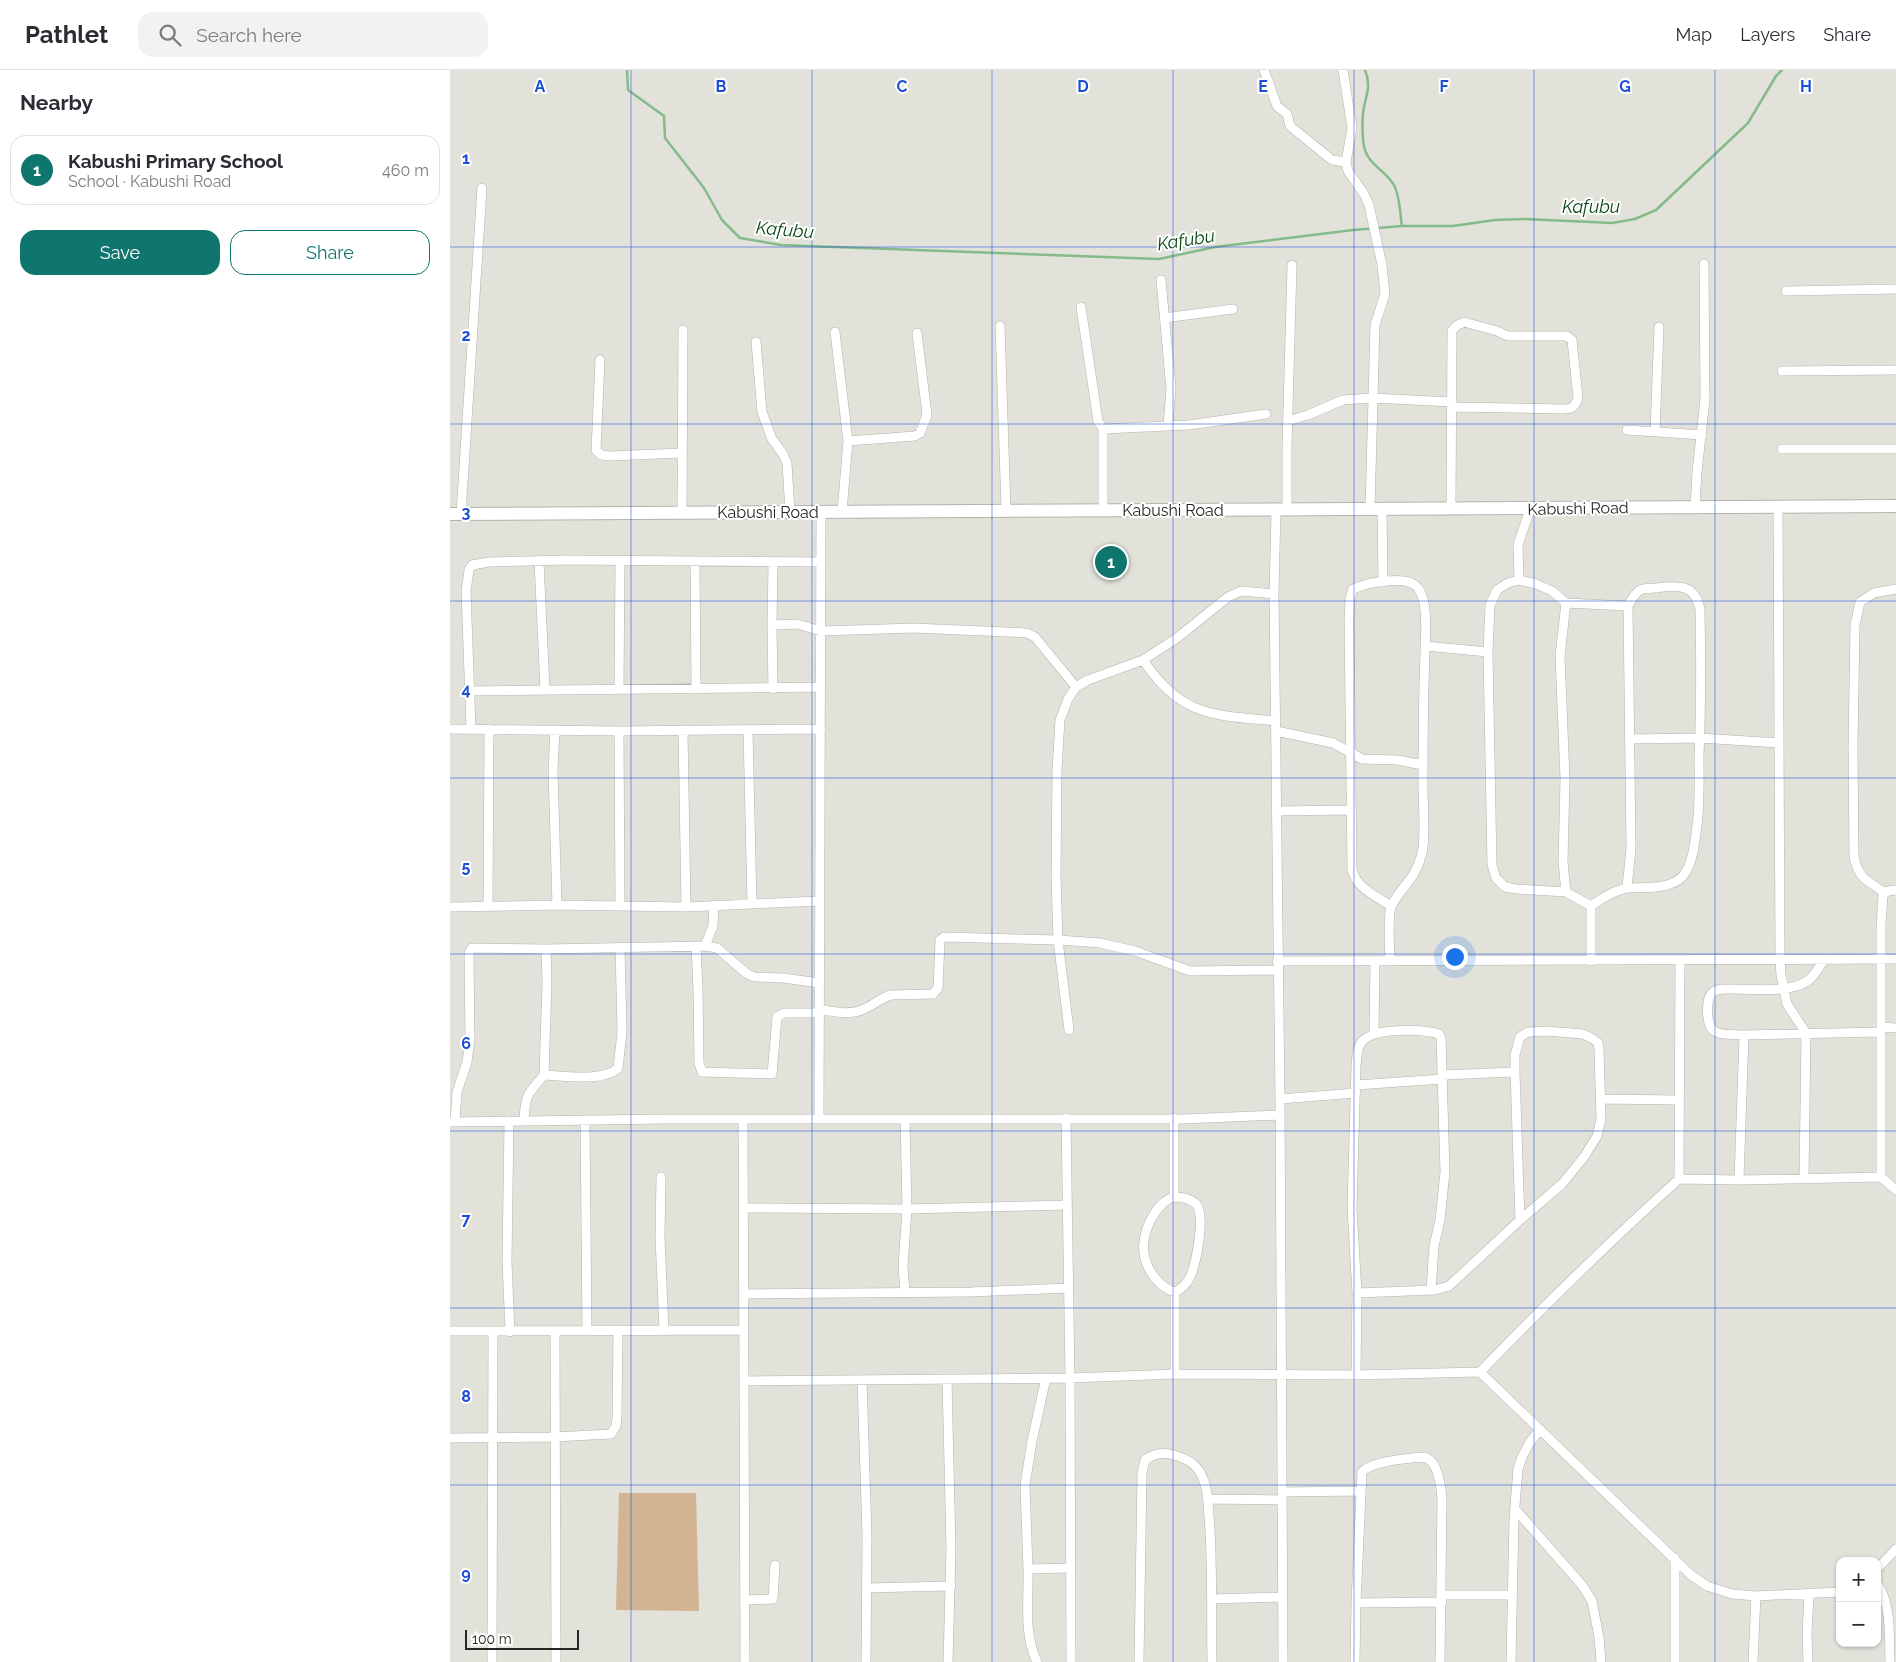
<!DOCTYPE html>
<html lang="en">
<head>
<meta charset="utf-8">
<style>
	body { margin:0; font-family:Raleway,sans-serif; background:#f2f2f3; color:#2b2b33 }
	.controls { position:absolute; right:15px; bottom:15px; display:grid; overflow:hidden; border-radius:10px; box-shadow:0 1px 4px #0004 }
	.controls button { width:45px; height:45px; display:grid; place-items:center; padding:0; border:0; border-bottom:1px solid #e1e1e2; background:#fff; color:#2b2b33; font:25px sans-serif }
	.scale { position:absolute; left:15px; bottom:12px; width:114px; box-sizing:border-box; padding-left:5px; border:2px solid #252523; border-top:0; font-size:14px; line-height:18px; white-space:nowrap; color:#252523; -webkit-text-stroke:4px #fffffe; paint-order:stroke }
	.you { position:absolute; left:1004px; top:886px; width:18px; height:18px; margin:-12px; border:4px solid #fff; border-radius:50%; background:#1a73e8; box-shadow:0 0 0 8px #1a73e833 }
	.badge { display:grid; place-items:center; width:32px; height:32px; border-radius:50%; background:#0f766e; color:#fff; font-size:16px; font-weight:700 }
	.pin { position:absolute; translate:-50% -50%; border:2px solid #fff; box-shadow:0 1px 5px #0006 }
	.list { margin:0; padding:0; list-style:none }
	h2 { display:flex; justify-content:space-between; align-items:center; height:65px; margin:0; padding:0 20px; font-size:21px }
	h2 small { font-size:16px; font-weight:400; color:#7c7c81 }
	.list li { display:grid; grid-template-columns:32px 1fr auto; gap:15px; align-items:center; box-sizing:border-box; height:70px; margin:0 10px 10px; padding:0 10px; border:1px solid #e1e1e2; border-radius:15px }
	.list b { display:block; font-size:19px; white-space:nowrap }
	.list p { margin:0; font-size:16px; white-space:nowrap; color:#7c7c81 }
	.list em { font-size:16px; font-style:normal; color:#7c7c81 }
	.actions { display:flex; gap:10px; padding:15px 20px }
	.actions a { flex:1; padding:11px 0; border:1px solid #0f766e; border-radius:15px; text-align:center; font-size:18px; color:#0f766e }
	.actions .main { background:#0f766e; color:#fff }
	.icon { flex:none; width:28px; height:28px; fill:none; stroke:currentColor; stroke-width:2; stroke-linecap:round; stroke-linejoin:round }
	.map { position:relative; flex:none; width:1446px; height:1592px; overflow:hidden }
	header { display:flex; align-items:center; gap:30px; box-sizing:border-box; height:70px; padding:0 25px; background:#fff; border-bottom:1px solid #e1e1e2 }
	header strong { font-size:24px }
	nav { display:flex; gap:28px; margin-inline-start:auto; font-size:18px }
	.search { width:350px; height:45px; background:#f2f2f3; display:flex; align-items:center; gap:12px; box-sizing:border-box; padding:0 18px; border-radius:15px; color:#7c7c81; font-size:19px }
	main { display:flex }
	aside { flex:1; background:#fff }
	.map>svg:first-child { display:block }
	.green { fill:#d2b392 }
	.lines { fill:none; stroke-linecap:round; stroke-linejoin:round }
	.stream { stroke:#85bb8a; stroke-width:2.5 }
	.minor-casing { stroke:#b3b4ad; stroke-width:10 }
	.secondary-casing { stroke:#b3b4ad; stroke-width:14 }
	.minor { stroke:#fff; stroke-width:9 }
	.secondary { stroke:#fff; stroke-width:12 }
	.grid { fill:none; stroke:#1d4ed8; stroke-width:1; stroke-opacity:0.55 }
	.labels { text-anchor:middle; stroke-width:4; stroke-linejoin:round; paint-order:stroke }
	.street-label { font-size:16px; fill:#252523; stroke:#fffffe }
	.water-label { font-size:18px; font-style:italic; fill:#074517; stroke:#fffffe }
	.grid-label { font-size:16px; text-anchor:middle; font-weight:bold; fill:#1d4ed8; stroke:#fffffe; stroke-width:4; stroke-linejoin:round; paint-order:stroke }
</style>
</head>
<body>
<header>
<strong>Pathlet</strong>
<div class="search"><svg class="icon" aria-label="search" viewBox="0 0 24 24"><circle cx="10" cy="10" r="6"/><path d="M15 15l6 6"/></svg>Search here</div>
<nav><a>Map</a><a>Layers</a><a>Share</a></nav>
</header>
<main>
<aside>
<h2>Nearby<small></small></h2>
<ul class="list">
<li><span class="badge">1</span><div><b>Kabushi Primary School</b><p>School · Kabushi Road</p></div><em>460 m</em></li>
</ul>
<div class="actions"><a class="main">Save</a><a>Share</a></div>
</aside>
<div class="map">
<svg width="1446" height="1592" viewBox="0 0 1446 1592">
	<rect width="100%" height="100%" fill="#e2e2db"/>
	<path class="green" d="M169,1423h77l3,118 -83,-1z"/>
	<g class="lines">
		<path class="stream" d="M177,0l1,20 36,26 1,22 39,50 18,32 18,18 41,7 378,14 56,-12 138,-17 49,-4h51l42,-6 30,-1 87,4 23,-4 21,-9 92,-87 28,-47 6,-6
			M915,0c6,14 2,23 -1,37 -2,10 -2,28 0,39 3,18 21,24 30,39 6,11 6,29 8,41"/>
		<g class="minor-casing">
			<path id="minor" d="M814,0l13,36 10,8 3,12 42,34 14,2
				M893,0l9,58 -6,34 2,9 16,23 5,11 13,60 3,29 -10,31 -5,184
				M711,210l10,109 -3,36
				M1336,221l110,-2
				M631,237l17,114 5,8v80
				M714,248l69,-9
				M550,256l6,184
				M385,262l13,109 -6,71
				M306,272l6,70 10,27 11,15 4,9 3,49
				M150,290l-4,90 5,5 10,1 70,-3
				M1332,301l114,-1
				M838,351l20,-6 35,-15 29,-2 80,4
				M653,359l86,-4 77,-11
				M1177,360l75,5
				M1205,362l4,-105
				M398,371l67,-5 5,-3 7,-18 -10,-82
				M1332,379h114
				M1245,437l2,-35 8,-73 -1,-135
				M1328,437l2,453 1,15 6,29 19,29 -2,146
				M932,439l1,73
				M1001,439l1,-178 4,-5 8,-4 33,9 11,5h59l5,4 6,58c-3,9 -6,11 -15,11l-111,-2
				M826,440l-2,84 6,505 3,563
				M837,440v-65l5,-180
				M232,442l1,-182
				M11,444l21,-326
				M89,492l6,128
				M245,492l1,127
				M323,492l-1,63 1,64
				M1069,510l-1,-35 12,-36
				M322,555l25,-1 24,7 93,-3 113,5 8,4 41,50
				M975,576l63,6
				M693,590c38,57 70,55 133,61
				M169,619l1,-128
				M20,621l351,-4
				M0,659l169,2 202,-2
				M21,659l-5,-138 3,-21 3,-5 17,-3 76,-2 256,2
				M105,660l-2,40 4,135
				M233,660l3,177
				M169,661l1,175
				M298,661l4,173
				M826,661l57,12 29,16 35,1 26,5
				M1179,669l71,-1 79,5
				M826,741l74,-1
				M1116,822l-3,-30 2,-83 -5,-123 6,-53
				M1435,823c-18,-13 -27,-14 -31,-37l-1,-110 2,-121 5,-23 14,-9 22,-4
				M38,836l1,-177
				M1141,836c11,-8 24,-16 37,-18 17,-1 42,2 55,-12 10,-12 12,-35 14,-51 3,-22 2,-45 2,-68 2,-49 2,-98 1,-148 -5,-25 -22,-24 -44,-21 -5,0 -12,0 -16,2 -6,4 -9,10 -12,16l3,242 -4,40
				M0,837l107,-2 129,2 134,-6
				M246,876l2,44 1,73 3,9 70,2 5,-57 7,-4h35
				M255,876l8,-20 1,-21
				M827,891l619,-2
				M940,891c0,-11 -3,-48 2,-56 11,-21 24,-26 30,-52 4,-18 1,-47 1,-65 0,-45 0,-89 2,-133 0,-19 4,-53 -7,-67 -10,-14 -52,-5 -65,1l-3,9 -1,23 3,248c3,18 25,28 39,37
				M1141,891v-55l-25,-14 -50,-3 -11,-2 -9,-9 -4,-13 -4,-213 2,-47 7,-15 11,-7 11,-3 17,4 16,7 14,12 62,3
				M369,939c16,3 32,7 47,-1 9,-4 16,-11 25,-13l42,-1 5,-6 2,-48 4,-3 114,3 42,3 35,8 55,20 88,-1
				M1431,957l15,1
				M619,960l-11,-90 -2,-64 1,-106 3,-50 8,-21 8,-12 12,-7 55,-20 34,-22 51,-41 13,-6 33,3
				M924,963l1,-72
				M1294,965c-9,-1 -22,1 -30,-4 -8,-5 -9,-34 -1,-39 5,-4 13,-3 19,-3 21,0 63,5 79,-11 5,-5 9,-13 14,-19
				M94,1005c19,1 60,7 74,-7l4,-36 -2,-85
				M993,1005l72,-3
				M906,1015l87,-6
				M830,1029l76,-6
				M1151,1029l78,1
				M616,1048l4,260 1,284
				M293,1049l2,543
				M369,1049l2,-607
				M455,1049l2,90 -4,57 2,26
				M135,1050l2,211
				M5,1051l2,-29 10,-30 3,-22 -1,-87 3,-5 74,1 159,-3 12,2 29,25 8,4 29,1 37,5
				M59,1051l-2,140 3,71
				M74,1051c1,-27 4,-27 20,-46l3,-92 -1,-34
				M0,1052l215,-3h518l97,-4
				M211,1107l-1,60 4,94
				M1431,1107v-252l2,-30 5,-4 8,-1
				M1229,1109l1,-219
				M1289,1110l5,-145 137,-3
				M724,1127c7,0 16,1 22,7 10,11 0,62 -7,75 -3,6 -8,10 -14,13 -7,-2 -14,-7 -19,-13 -18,-21 -15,-46 0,-68 5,-6 10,-12 18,-14z
				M724,1127v-79
				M294,1138l163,1 160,-4
				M907,1223l78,-3 14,-4 71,-66 42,-36 22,-27 13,-21 4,-17 -2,-70 -1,-6 -5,-4 -10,-5 -37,-3 -18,1 -8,5 -5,18v17l5,148
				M294,1224l227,-2 97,-4
				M0,1261l294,-1
				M105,1261l1,331
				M1030,1302c64,-66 130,-131 199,-193l60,1 142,-3 15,13
				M725,1304v-82
				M906,1305l1,-82 -5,-85 4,-142c1,-7 0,-16 5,-23 10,-16 61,-14 78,-9l2,4 4,134 -5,48 -6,26 -3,44
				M596,1308l-14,63 -7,44 3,84 42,-1
				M497,1309l4,170 -3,113
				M412,1310l5,155 -1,127
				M294,1311l326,-3 105,-4 181,1 124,-3 211,203 16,11 25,8 24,2 84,-4
				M0,1368l104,-1 57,-3 5,-8 1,-8 1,-86
				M832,1422l78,-1
				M757,1429l75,1
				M1065,1439l67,76 10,16 7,36 2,25
				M1225,1488v104
				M578,1499c1,31 -5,63 9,93
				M1427,1499l19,-20
				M1427,1513c15,24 12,52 13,79
				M417,1518l84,-2
				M992,1525h70
				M762,1529l70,-2
				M295,1530l28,-1 2,-34
				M906,1533l86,-1
				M42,1592l1,-330
				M689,1592l3,-189 3,-13c10,-7 18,-8 29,-5 15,4 25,11 30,26 4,10 4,24 5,35 4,48 2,97 3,146
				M905,1592l1,-59 6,-131c9,-11 48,-14 62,-15 14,3 17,29 18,42l-2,163
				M1061,1592l3,-144 4,-49 4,-12 8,-15 10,-13
				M1303,1592l3,-66
				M1358,1592l-1,-29 2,-39"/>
		</g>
		<g class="secondary-casing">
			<path id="secondary" d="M0,444l1446,-8"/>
		</g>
		<use href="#minor" class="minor"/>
		<use href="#secondary" class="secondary"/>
	</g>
	<path class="grid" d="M181,0v1592M362,0v1592M542,0v1592M723,0v1592M904,0v1592M1084,0v1592M1265,0v1592M0,177h1446M0,354h1446M0,531h1446M0,708h1446M0,884h1446M0,1061h1446M0,1238h1446M0,1415h1446"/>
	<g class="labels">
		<g class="street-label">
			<text transform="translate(1128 438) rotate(-1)" y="6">Kabushi Road</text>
			<text x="723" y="446">Kabushi Road</text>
			<text x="318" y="448">Kabushi Road</text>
		</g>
		<g class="water-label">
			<text x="1141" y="143">Kafubu</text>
			<text transform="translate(335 160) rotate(5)" y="6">Kafubu</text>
			<text transform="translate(736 170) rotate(-9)" y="6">Kafubu</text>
		</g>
	</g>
	<g class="grid-label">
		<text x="90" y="22">A</text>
		<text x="271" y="22">B</text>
		<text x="452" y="22">C</text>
		<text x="633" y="22">D</text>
		<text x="813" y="22">E</text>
		<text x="994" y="22">F</text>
		<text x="1175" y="22">G</text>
		<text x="1356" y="22">H</text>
		<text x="16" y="94">1</text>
		<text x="16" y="271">2</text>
		<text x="16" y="448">3</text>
		<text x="16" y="625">4</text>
		<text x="16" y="802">5</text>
		<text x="16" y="979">6</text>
		<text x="16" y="1155">7</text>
		<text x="16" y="1332">8</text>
		<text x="16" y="1509">9</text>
	</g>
</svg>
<div class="controls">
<button>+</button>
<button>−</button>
</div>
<div class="scale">100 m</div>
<div class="you"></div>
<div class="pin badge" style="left:661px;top:492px">1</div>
</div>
</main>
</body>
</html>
